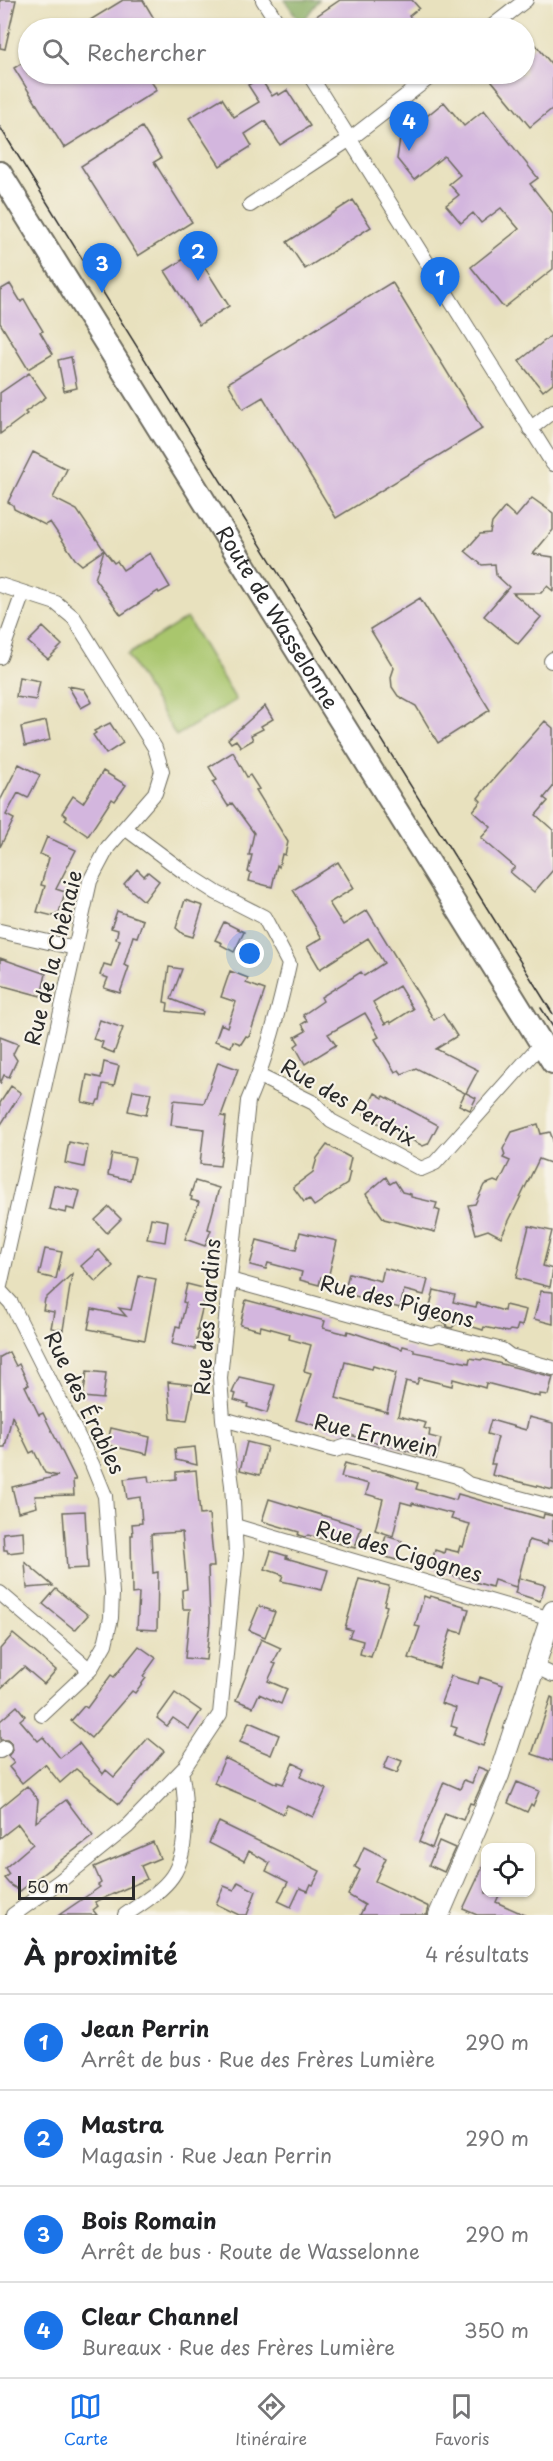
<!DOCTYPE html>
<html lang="fr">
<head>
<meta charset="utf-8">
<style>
	body { margin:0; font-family:"Playpen Sans",sans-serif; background:#f6f6f6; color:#202124 }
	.controls { position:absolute; right:18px; bottom:18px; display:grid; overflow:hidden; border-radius:12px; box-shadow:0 2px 4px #0004 }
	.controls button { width:54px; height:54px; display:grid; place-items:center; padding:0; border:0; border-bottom:2px solid #e0e0e0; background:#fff; color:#202124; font:30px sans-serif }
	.scale { position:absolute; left:18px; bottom:15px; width:117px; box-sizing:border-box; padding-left:6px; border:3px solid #2b2b2b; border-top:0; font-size:16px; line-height:21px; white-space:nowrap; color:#2b2b2b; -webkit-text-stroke:4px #f7f3e8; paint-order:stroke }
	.you { position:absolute; left:250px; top:954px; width:21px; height:21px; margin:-15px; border:4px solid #fff; border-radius:50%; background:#1a73e8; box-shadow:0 0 0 9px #1a73e833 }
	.badge { display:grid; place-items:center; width:39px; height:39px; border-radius:50%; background:#1a73e8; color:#fff; font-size:20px; font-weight:700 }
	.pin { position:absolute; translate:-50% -50px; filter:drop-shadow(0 2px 3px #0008) }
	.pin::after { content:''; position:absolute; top:32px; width:21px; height:18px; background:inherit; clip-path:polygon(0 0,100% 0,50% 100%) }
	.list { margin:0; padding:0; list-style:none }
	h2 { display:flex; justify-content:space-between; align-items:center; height:78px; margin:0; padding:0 24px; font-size:26px }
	h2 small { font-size:20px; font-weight:400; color:#757577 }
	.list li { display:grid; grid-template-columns:39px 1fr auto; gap:18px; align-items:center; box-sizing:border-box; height:96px; padding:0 24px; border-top:2px solid #e0e0e0 }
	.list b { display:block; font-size:22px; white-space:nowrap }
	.list p { margin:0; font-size:20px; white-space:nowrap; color:#757577 }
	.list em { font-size:20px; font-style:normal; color:#757577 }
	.icon { flex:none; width:33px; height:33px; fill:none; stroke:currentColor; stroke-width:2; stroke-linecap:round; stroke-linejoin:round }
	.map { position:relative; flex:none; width:553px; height:1915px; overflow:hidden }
	.search { position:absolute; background:#fff; box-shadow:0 2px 4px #0004; left:18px; right:18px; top:18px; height:66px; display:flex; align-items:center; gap:15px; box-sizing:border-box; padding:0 21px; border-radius:33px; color:#757577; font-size:22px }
	.sheet { height:462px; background:#fff }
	nav { display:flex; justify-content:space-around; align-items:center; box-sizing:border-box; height:84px; border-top:2px solid #e0e0e0; background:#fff; font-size:16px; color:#757577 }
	nav a { display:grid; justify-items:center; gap:3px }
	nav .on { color:#1a73e8 }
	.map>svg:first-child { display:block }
	.green { fill:#a9c66d; stroke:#6a784c; stroke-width:1.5 }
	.forest { fill:#86ab60; stroke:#586b46; stroke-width:1.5 }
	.building { fill:#d3b6de; fill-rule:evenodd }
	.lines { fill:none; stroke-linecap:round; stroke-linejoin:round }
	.street-casing { stroke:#6d6b5e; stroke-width:16 }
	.secondary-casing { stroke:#6d6b5e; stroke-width:22 }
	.primary-casing { stroke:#6d6b5e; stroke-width:26 }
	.street { stroke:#fff; stroke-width:14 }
	.secondary { stroke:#fff; stroke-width:20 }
	.primary { stroke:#fff; stroke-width:22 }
	.tram { stroke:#2b2b2b; stroke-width:1.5 }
	.labels { text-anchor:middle; stroke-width:4.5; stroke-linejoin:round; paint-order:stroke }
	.street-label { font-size:21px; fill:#2b2b2b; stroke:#f7f3e8 }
</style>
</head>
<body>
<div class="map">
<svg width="553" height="1915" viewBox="0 0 553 1915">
	<rect width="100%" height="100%" fill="#f7f3e8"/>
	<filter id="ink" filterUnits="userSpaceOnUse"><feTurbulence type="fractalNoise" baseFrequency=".0167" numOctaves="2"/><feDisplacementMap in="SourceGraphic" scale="12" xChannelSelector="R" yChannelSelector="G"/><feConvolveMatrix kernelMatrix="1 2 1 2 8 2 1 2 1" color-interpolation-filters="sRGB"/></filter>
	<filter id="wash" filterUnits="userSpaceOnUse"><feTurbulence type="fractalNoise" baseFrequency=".008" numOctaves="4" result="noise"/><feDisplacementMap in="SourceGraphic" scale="24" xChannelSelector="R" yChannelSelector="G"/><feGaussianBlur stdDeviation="1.35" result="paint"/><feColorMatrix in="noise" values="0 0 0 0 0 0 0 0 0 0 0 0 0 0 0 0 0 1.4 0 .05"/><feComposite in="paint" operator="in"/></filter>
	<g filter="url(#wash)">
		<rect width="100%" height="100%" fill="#e8e1be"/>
		<path class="green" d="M187,618l49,82 -60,36 -49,-81z"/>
		<path class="forest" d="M285,0h34l-18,24z"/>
		<g id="blocks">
			<path class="building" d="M0,0h16l-11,49 -5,-1z
				M123,0h20l13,22 -11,6h-68z
				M340,0h72l7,8 -10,8 11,12h-97l-8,-11z
				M536,45l17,21v42l-23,19 -38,-46 9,-7h24v-19z
				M28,59v15h118l11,16 -93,58 -50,-80z
				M260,78l12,18 5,-3 2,2 8,-5 23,36 -30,19 -15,-24 -20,13 7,12 -32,20 -31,-48 33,-20 12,19 25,-15 -11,-17z
				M444,102l20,24 20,-16 54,68 -8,6 23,29v56l-48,38 -3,-1 -31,-39 48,-38 -18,-21 -20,15 -8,-10 -12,10 -15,-18 13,-10 -10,-11 11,-9 -16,-19 -30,24 -17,-21 3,-21z
				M142,127l19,31 -7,4 38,60 -54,34 -57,-90z
				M353,200l18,27 -66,42 -18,-27z
				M195,252l34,54 -30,19 -34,-54z
				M392,282l90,147 -146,89 -73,-121 -20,12 -15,-26z
				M10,284l11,18 3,-3 8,14 11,18 -3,1 13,22 -25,15 -28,-46v-33z
				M553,334v49l-10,8 -24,-30z
				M71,357l6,31 -13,3 -6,-31z
				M29,373l17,24 -21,15 2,2 -27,20v-41z
				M33,452l34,17 -14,29 24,12 27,40 -22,15 -7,-6 -25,-37 -5,3 -31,-16 -1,-4 -5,-3z
				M532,498l21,15v17l-20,24 20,3v34l-6,-5 -6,7h-28l28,24 -23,27 -34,-28 25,-29 -13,-12 -1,-11 -13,1 -17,-14 15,-17 10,-1 2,-10 13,-16 11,10z
				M104,550l10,13 3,-2 6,9 27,-17 20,34 -11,6 -1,-2 -37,24 -26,-36z
				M420,598l70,112 -52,33 -22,-37 -18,-10 -6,-9 -1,-10 3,-9 -24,-39z
				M43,627l19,18 -14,14 -20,-17z
				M19,677l21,4 -4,19 -20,-3z
				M68,686l16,3 8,13 -11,6z
				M265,706l8,13 -12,7 2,3 -12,6 2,5 -12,7 -5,-7 -5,3 -3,-4z
				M46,721l4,19 -25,6 -4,-19z
				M545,721l8,7v59l-9,11 4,3 -12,14 17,15v40l-19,22 -24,-20 5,-5 -34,-29 10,-11 -18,-16 8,-10 -3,-3 11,-14z
				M110,723l13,20 -17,11 -13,-19 3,-2 -2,-2z
				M233,752l14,25 3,-2 9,14 -3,1 32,52 -3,13 -3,-1 -3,13 -2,-2 -5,22 -23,-6 2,-8 -3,-1 4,-17h-3l5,-22 -22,-30 -4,3 -15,-24 4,-2 -8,-13z
				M19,764l21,11 -12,23 -10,-5 -12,22 8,4 -14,28v-46z
				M103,771l23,14 -11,16 -3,-2 -24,37 -23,-16 2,-3 -5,-4 11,-17 10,7z
				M47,837l29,13 -20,39 9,3 -6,21 -6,3 -16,-4 8,-26 -4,-1 8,-27 -9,-4z
				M338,862l16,26 -25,15 14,22 24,-15 67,110 9,-6 14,22 -21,13 42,21 -12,23 10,5 -6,12 -11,-5 6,-12 -49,-25 -14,6 -3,-4 -4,2 -20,-33 4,-2 -14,-24 -37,21 8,11 -31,19 -10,-18 4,-3 -4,-6 11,-6 -4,-7 5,-3 -4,-6 20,-14 -2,-4 40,-25 3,4 20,-13 -16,-25 -48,31 -13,-22 15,-9 -29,-48zM399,986l14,23 -22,14 -1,-2 -5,3 -12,-22z
				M137,869l7,7 4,-4 11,9 -15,20 -20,-17z
				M185,900l18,6 -10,31 -10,-3 -7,-6z
				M117,911l26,9 -6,17 -4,-1 -9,29 5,2 -9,26 -16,-5 4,-10 -8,-3 4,-11 7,2 9,-26 -4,-1 2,-9 -7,-2z
				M224,922l20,10 -10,20 -13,-7 1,-2 -7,-3z
				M0,958l46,16 -5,22 -41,-11z
				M169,967l13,2 -11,30 32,13 -1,3 -35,-4 1,-8 -4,-1z
				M230,971l18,7 -2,5 19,7 -16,47 -3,-1 -5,8 -8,-3 -2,6 -16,-6 6,-17 6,3 9,-25 -15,-5z
				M100,1020l23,8 -9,25 -13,-5 2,-6 -10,-3z
				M0,1037l18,7 -5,10 4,6 -8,17 -5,-2 -4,9z
				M104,1062l15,4 -5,20 -11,-2 -3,16h-2l-2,5 -14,-3 5,-27 14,3z
				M218,1062l20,7 -17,47 5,1 -6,49 -20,-2 4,-35 -33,-4 3,-25 30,3z
				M11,1086l10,7 -21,33v-23z
				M133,1090l18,3 -5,22 -18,-4z
				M375,1093l8,5 1,-2 54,29 -10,19 -5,2 -51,-26 1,-2 -9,-4z
				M538,1124l3,10 9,-2 3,8v24l-14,-5 -38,78 -13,-7 -12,4 -8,-29 7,-1 9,-19 10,-4 5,2 11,-22 -7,-3 2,-3 -2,-6 9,-17z
				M69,1142l19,4 -4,21 -19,-4z
				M327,1145l24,13 -3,13 2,1 -3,12 -33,22 -5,-7 -5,3 -11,-15 20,-15 4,-14z
				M112,1154l23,4 -5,22 -22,-5z
				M386,1177l4,7 5,-3 7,11 9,2v3l26,6 -2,6 5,2 -5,21 -51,-13 -18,-25z
				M195,1181l24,7 -11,41 3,1 -6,16 -20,-7 14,-37 -8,-2 1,-3 -2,-1z
				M54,1185l26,6 -5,19 -8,-2 -1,5 -17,-4z
				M109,1207l12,12 -14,14 -12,-13z
				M151,1218l17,3 -3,21 -18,-3z
				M529,1226l23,5 -9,35 10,3 -3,18 -34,-9z
				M300,1232l37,9 -9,37 -7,-1 -2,8 -19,-5 2,-8 -34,-9 -2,6 -16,-4 7,-25 39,10z
				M45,1249l17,3 -6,27 -17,-4z
				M99,1250l14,16 -17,16 -15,-16z
				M384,1268l44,12 -4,15 -20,-5 -4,18 -56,-15 5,-20 32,8z
				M72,1274l-9,56 -12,-2 3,-16 -11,-2 2,-11z
				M139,1276l17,3 -11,61 -57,-11 4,-20 34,7 -7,-8 12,2z
				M187,1284l20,5 -10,41h2l-4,19 -23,-5 4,-18 4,1 6,-24 -3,-1z
				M434,1290l21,5 -2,7 23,5 1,-4 27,8 1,-6 21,5 -4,16 -4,-1 -2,6 -6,-1 -2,2 -24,-5 -1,3 -26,-8 -5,6 -5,-1 -1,-4 -19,-5z
				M541,1291l12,1v32l-19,-5z
				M246,1300l79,21 -2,7 24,6 1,-3 54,18 1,-3 11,3v3l55,11 1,-5 11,2 1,-1 71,18 -5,18 -8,-1v3l-54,-14 -1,5 -3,-1 -29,-8 -1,7 -33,-8 -2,6 -11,-3 -8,35 28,7 -2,5 6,2 -1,6 12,3 -5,20 -140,-39 15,-47 -7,-2 7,-26 -22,-6 1,-5 -29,-8 -1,4 -20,-5zM345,1362l27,7 1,-3 23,7 -9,39 -51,-14z
				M9,1352l7,14 3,-2 10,21 -4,1 14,29 4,-2 33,67h-3l1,15 -39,1 2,11 -19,5 -6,-25 46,-11 -13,-3 -11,-22 -4,2 -18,-37 -7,31h-5v-90z
				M87,1371l19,2 -3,26 -20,-2z
				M239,1377l36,8 -8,28 -20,-6 1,-3 -14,-4 2,-6 -4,-1z
				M168,1382l26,3 -7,36 -16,-2z
				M529,1417l24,6v67l-61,-15 3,-11h-4l7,-27 -11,-3 4,-14 35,10z
				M111,1428l39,9 -3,17 -40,-9z
				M247,1442l20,5 -7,28 -20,-5z
				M195,1447l2,18 -21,-5 -1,-11z
				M345,1463l27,8h8l38,12 -2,6 40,11 2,-6 85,24 1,-4 9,2v26l-5,-2 -1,5 -18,-5 -13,47 -22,-7 -2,7 -62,-18 5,-19 9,3 1,-4 13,3 2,-6 3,1 7,-23 -19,-5 2,-5 -41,-11v2l-11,-3 -8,34 -18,-6 8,-31 -17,-5 3,-10 -28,-7z
				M196,1470l4,45 9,-1 5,53h-6l2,55 -4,38 -21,-2 5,-49h-7l-1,-19 5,-1 -5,-57 -31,2 2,39 5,-1 -1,58 -20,-1 2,-36 -7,1 -1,-59h2l-1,-11 10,-1 -2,-26 -13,2 -3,-20 24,-3 1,6 27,-3v-7z
				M269,1499l92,28 -6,21 -47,-13 -3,2 -7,-2 1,-3 -37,-11z
				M85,1511l3,57 -21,1 -4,-57z
				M23,1531l1,20 -16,2 -1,-3h-3l-1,-17z
				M386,1536l16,5 -6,19 -16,-5z
				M271,1551l16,5 -1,2 42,12 -6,20 -41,-9 2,-6 -18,-6z
				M25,1562l28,24 -26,2z
				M519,1578l26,7 -5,16 -25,-8z
				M359,1579l30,7 -5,19 3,1 -16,51 -11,-3 3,-13 -14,-4 3,-7 -7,-2z
				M56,1589l32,26 -13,15 -32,-26z
				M424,1596l5,2 1,-2 34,10v2l5,1 -7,24 -11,-3 -12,38 -30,-10 11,-31 -5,-1z
				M259,1606l16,6 -10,25 -16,-7z
				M13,1634l43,36 -12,14 -20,-17 -24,22v-40z
				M261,1639l20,9 -8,15 3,1 -8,17 19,8 -6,15 -22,-10 -6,13 -17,-7z
				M139,1646l17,12 -13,18 3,2 -11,15 -3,-2 -41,47 -20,-17 13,-15 3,2 24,-33 3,2z
				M451,1676l27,8 2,-7 23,8 -20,61 -29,-11 3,-7 -6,-2 5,-18 -15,-5z
				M175,1693l26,18 -12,18 -16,-11 -6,8 -10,-8z
				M551,1697l2,1v63l-21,-7z
				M17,1706l8,10 -5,4 18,21 5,-4 17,21 19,-15 24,31 3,-4 8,7 34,-39 16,13 -45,53 -43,-35 -16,14 -15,-19 -23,19 -13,-16 5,-4 -6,-7 4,-5 -1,-8 -4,-3h-7v-19z
				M249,1722l30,13 -8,20 -31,-13z
				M389,1756l13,5 -5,12 -13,-5z
				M225,1758l52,26v-2l6,2 10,-21 11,5 -4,9 26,12 -13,28 -26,-12 -4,9 -23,-12 -46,-19z
				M478,1767l10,4 -15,33 -3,-1 -7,17 -18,-7 -13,35 -13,-6 25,-60 16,7 4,-9 8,3z
				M517,1782l22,9 -6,15 -2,-2 -4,8 -19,-9z
				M27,1786l11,14 -2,22 30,-22 27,36 -73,55 -11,-7 -5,-6 5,-4 -4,-6 28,-24 -15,-20 -18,14v-30z
				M219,1822l101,49 -7,14 -2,-1 -3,7 -8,-3 -9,19 -13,-6 10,-19 -22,-11 4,-8 -21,-12 -5,10 -35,-18z
				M439,1841l16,7 -11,24 -15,-7z
				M153,1842l7,16 -19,8 6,13 -52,23 3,4 -5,4 4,5h-38l41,-28 -2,-2 3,-2 -7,-16z
				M364,1847l22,11 -11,23 54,26 -2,8h-67l5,-10 -17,-10 12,-25 -5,-3z
				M486,1860v33h14l-4,9 29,13h-48l-14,-6z
				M238,1882l18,9 -9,24h-8l-23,-11 8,-18 10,4z"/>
		</g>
	</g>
	<g filter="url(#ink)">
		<use href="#blocks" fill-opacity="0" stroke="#6d6b5e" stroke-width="1.5"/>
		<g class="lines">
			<g class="street-casing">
				<path id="street" d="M263,0l18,28
					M490,28l36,-28
					M309,74l244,390
					M250,205l100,-66 84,-65
					M530,429l23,-18
					M0,585l56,18 18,15 81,130 7,23 -7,22 -47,54 -18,34 -90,405
					M0,657l23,-64
					M551,661l2,-2
					M0,931l75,17
					M259,1076l55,27 17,18 90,48 14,-6 106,-119
					M230,1280l201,56 9,-2 62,16 8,6 43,12
					M0,1291l11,12 81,161 13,32 7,97 -1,25 -6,26 -15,26 -48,45
					M223,1419l112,31 12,-4 110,30 11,8 85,23
					M235,1526l316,93
					M0,1593l90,77
					M536,1667l17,8
					M0,1751l4,-3
					M13,1915l47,-34 68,-55 56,-58 36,-54 16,-161 -4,-68 -9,-66 -3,-41 28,-277c19,-44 31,-91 41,-137l-25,-47 -47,-24 -33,-21 -59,-44
					M125,1915c42,-29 59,-37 60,-92 0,-18 0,-34 -4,-52"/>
			</g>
			<g class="secondary-casing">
				<path id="secondary" d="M439,1915l60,-140 54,-164"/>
			</g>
			<g class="primary-casing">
				<g id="primary">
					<path id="s1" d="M0,173l553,889"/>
				</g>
			</g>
			<use href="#street" class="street"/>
			<use href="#secondary" class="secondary"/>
			<use href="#primary" class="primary"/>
			<path class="tram" d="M0,127l553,887
				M541,1008l12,19"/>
		</g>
	</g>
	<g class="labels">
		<g class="street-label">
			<text dy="7" stroke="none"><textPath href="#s1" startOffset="524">Route de Wasselonne</textPath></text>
			<text transform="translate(54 958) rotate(-76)" y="7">Rue de la Chênaie</text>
			<text transform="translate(348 1103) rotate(30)" y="7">Rue des Perdrix</text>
			<text transform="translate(397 1302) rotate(14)" y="7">Rue des Pigeons</text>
			<text transform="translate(208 1317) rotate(-86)" y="7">Rue des Jardins</text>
			<text transform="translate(84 1403) rotate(64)" y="7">Rue des Érables</text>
			<text transform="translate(376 1436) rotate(13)" y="7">Rue Ernwein</text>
			<text transform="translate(399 1552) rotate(16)" y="7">Rue des Cigognes</text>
		</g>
	</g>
</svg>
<div class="controls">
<button><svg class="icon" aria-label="locate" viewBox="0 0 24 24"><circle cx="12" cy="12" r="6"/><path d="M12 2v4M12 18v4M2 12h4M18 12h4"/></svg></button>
</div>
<div class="scale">50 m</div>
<div class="you"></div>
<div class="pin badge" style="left:440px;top:307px">1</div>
<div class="pin badge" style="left:198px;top:281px">2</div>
<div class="pin badge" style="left:102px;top:293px">3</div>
<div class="pin badge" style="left:409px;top:151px">4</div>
<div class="search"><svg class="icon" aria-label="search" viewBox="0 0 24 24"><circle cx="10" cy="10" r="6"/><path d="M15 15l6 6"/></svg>Rechercher</div>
</div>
<section class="sheet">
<h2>À proximité<small>4 résultats</small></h2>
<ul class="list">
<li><span class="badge">1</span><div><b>Jean Perrin</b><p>Arrêt de bus · Rue des Frères Lumière</p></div><em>290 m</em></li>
<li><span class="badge">2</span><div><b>Mastra</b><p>Magasin · Rue Jean Perrin</p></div><em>290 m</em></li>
<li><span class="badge">3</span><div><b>Bois Romain</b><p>Arrêt de bus · Route de Wasselonne</p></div><em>290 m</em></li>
<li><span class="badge">4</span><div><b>Clear Channel</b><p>Bureaux · Rue des Frères Lumière</p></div><em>350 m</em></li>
</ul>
</section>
<nav>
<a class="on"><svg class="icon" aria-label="map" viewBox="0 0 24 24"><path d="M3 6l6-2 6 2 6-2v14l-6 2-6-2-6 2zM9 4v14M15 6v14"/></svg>Carte</a>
<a><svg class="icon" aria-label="directions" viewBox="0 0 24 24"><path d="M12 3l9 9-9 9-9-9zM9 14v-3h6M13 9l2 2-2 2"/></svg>Itinéraire</a>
<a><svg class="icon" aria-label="saved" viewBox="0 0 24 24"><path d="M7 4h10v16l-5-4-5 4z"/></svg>Favoris</a>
</nav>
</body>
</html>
